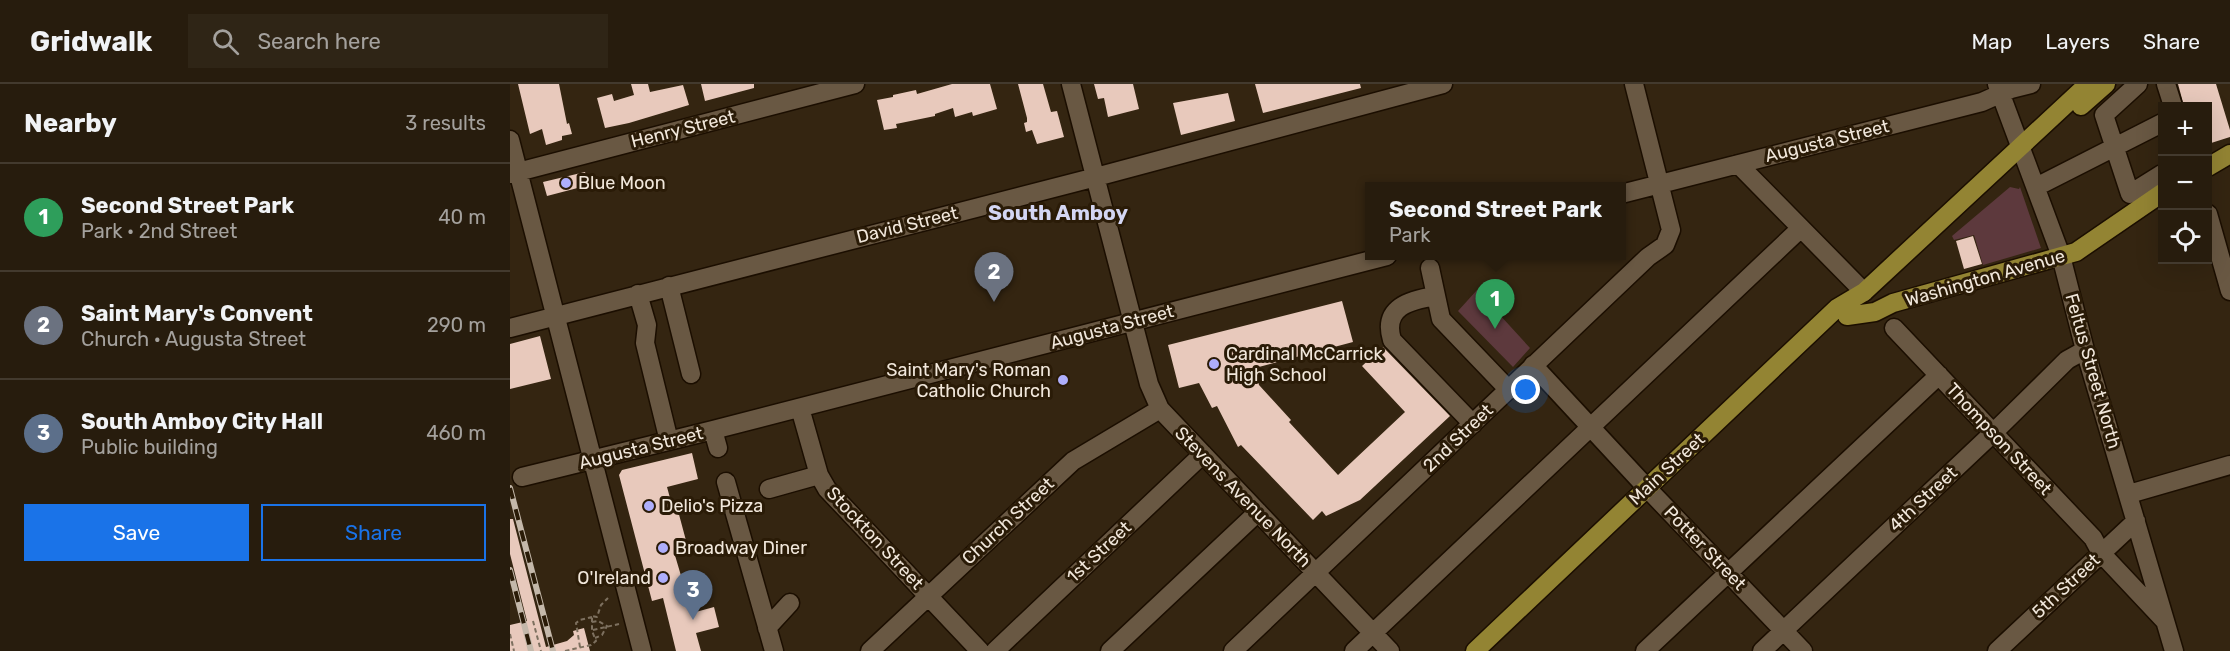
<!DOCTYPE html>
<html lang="en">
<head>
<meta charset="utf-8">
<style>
	body { margin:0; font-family:Rubik,sans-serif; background:#2f2516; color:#f1f3f6 }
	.controls { position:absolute; right:18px; top:18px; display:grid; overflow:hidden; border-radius:0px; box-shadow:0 6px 24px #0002 }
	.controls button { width:54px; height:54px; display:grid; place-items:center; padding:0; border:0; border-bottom:2px solid #433a2e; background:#271c0d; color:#f1f3f6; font:30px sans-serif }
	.you { position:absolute; left:1016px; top:306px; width:21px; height:21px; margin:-15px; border:4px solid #fff; border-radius:50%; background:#1a73e8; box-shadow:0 0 0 9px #1a73e833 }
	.badge { display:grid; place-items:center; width:39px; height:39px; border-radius:50%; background:#1a73e8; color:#fff; font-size:20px; font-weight:700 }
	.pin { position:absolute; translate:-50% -50px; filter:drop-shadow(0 2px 3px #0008) }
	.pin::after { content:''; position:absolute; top:32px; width:21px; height:18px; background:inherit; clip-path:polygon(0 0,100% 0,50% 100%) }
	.popup { position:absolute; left:855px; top:98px; width:261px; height:78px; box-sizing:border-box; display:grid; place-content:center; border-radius:0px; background:#271c0d; filter:drop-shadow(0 2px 4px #0005); font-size:20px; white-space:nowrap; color:#a4a19d }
	.popup b { font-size:22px; color:#f1f3f6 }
	.popup::after { content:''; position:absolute; left:50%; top:100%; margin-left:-12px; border:12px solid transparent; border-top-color:#271c0d }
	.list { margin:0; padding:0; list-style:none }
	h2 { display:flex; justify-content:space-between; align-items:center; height:78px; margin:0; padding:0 24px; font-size:26px }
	h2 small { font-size:20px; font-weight:400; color:#a4a19d }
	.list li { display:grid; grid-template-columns:39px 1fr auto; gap:18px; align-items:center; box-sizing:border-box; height:108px; padding:0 24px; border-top:2px solid #433a2e }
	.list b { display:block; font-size:22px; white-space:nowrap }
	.list p { margin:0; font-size:20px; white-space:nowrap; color:#a4a19d }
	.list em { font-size:20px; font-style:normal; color:#a4a19d }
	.actions { display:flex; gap:12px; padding:18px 24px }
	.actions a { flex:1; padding:14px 0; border:2px solid #1a73e8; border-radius:0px; text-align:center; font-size:21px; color:#1a73e8 }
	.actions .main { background:#1a73e8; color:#fff }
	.icon { flex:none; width:33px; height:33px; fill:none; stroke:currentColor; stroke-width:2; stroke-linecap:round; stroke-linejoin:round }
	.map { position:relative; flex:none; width:1720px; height:567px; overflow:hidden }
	header { display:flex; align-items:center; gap:36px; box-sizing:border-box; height:84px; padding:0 30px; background:#271c0d; border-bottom:2px solid #433a2e }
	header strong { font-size:28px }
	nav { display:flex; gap:33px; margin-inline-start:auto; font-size:21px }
	.search { width:420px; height:54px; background:#2f2516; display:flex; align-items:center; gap:15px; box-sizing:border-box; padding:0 21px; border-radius:0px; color:#a4a19d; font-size:22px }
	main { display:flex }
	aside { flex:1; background:#271c0d }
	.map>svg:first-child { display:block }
	.green { fill:#5d393d }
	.building { fill:#e8c9bc }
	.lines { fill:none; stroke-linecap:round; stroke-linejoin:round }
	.minor-casing { stroke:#1b0e00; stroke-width:21 }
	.major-casing { stroke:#1b0e00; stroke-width:21 }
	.path { stroke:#7d705f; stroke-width:2; stroke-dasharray:4.5 3; stroke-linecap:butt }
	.minor { stroke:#695843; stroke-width:18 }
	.major { stroke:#938433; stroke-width:18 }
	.rail-casing { stroke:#c4b8aa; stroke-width:6 }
	.rail { stroke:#2a1b07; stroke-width:4; stroke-dasharray:11; stroke-linecap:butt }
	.poi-dot { fill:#aeaefb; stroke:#2a1b07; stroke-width:2 }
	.labels { text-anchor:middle; stroke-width:6; stroke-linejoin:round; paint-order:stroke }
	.street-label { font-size:18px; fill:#f1e7db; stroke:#2a1b07 }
	.poi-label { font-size:18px; fill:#f1e7db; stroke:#2a1b07; text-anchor:start }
	.quarter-label { font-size:21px; font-weight:bold; fill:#d4d6f3; stroke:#2a1b07 }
</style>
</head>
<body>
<header>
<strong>Gridwalk</strong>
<div class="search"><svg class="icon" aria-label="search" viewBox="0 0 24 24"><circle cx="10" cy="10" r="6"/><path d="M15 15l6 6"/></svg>Search here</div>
<nav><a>Map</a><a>Layers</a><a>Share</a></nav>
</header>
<main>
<aside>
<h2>Nearby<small>3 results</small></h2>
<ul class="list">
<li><span class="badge" style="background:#2e9e5b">1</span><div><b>Second Street Park</b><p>Park · 2nd Street</p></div><em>40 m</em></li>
<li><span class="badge" style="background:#6b7280">2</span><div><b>Saint Mary's Convent</b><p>Church · Augusta Street</p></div><em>290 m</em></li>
<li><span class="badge" style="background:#5c6f8a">3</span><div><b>South Amboy City Hall</b><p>Public building</p></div><em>460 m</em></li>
</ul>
<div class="actions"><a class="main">Save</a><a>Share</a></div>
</aside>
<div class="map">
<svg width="1720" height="567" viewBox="0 0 1720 567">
	<rect width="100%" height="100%" fill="#342511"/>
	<path class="green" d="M1500,103l9,2 1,-2 21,61 -58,17 -9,-30 -20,5 -2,-4z
		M967,206l53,58 -17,19 -55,-56z"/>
	<path class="building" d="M8,0h41l8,40 2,-1 3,11 -10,2v4l-16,5 -4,-16 -12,5z
		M121,0h17l2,8 33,-7 6,20 -60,18 -24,5 -8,-30 15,-4 2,7 20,-6z
		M191,0h53v4l-49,13z
		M442,0h38l7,25 -24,7 -1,-4 -17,5 -2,-9 -18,6v2l-39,8 1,4 -13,2 -7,-30 16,-3v-2l23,-5 1,4z
		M508,0h25l8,28 6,-1 7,26 -27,7 -5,-14 -6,2 -2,-9 3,-1v-4z
		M584,0h39l6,25 -31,8 -4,-19 -6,1z
		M745,0h105l1,4 -98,25z
		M1668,0h38l14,46v7l-22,7v-38h-24z
		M718,9l7,28 -54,14 -8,-32z
		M75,88l4,13 -42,11 -4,-14z
		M1463,152l9,28 -18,5 -8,-28z
		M832,217l11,41 -98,26 4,17 32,35 -2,2 49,53 67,-63 -43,-46 21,-19 67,69 -90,84 -34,16 -4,-5 -9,9 -72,-75 -3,2 -21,-41 -5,2 -13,-25 -20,5 -11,-43z
		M30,252l11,43 -41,10v-45z
		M182,369l6,26 -31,8 6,22 4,-2 11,41 -14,4 18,61 22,-6 5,20 -23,6 5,18h-25l-13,-53 -11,3 -33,-126 3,-5z
		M0,435h3l33,128 21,-6 7,-6 -1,-4 11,-3 6,23h-80v-26l17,-4 -17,-67z"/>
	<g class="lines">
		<g class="minor-casing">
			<path id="minor" d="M561,0l78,300 11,25 230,242
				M1487,0l64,172 24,94 89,301
				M1628,0l-34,31 26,79 32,-20
				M1656,0l7,22
				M0,56l132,511
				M1228,80l126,128
				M0,90l345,-90
				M1526,103l126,-64
				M1111,110l361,-92 29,-13 20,-5
				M1698,130l22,77
				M920,184l11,51 68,71
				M159,202l22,88
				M128,210l9,31 -2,18 24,98
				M926,212c-26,4 -54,11 -44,44l81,84
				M0,244l586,-151 347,-93
				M1384,244l199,210 8,15 63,67
				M1023,281l114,123 156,163
				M290,324l19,67 8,14 153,162
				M203,346l5,18
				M12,393l191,-47 674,-174
				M216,398l48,169
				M259,405l50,-14
				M1619,410l101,-29
				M257,544l23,-25
				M360,567l203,-190 87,-52
				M485,567l208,-197
				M600,567l148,-139
				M723,567l415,-394 17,-12 6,-15 -37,-146
				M844,567l447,-423
				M1135,567l294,-276
				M1252,567l231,-218 74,-73 18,-10
				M1487,567l139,-130"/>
		</g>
		<g class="major-casing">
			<path id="major" d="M1571,22l25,-22
				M1698,83l22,-13
				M1337,232l28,-4 18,-9 183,-51 86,-59
				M965,567l362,-343 27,-16 224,-208"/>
		</g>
		<path class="path" d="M23,537l8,30
			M82,538l6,-1 9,5 -5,9 -7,3
			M83,546l26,-6
			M0,550l4,17
			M70,563l-4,-24 4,-3 12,-3
			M55,567l26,-6 5,-4 -4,-10v-15l5,1 4,-12 7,-7"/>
		<use href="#minor" class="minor"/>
		<use href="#major" class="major"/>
		<g class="rail-casing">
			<path id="rail" d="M0,404l43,163
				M0,486l21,81"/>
		</g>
		<use href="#rail" class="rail"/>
	</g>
	<g class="poi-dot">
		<circle cx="56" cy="99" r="6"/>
		<circle cx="704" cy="280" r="6"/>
		<circle cx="553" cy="296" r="6"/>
		<circle cx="139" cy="422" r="6"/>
		<circle cx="153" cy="464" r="6"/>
		<circle cx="153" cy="494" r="6"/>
	</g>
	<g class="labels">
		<g class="street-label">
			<text transform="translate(173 45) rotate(-14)" y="6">Henry Street</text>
			<text transform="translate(1317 57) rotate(-14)" y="6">Augusta Street</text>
			<text transform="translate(397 141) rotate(-14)" y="6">David Street</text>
			<text transform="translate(1475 194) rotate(-16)" y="6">Washington Avenue</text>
			<text transform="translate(602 243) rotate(-15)" y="6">Augusta Street</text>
			<text transform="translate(1583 287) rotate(74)" y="6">Feltus Street North</text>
			<text transform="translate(948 354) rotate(-44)" y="6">2nd Street</text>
			<text transform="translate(1489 355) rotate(47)" y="6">Thompson Street</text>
			<text transform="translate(131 364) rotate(-14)" y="6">Augusta Street</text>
			<text transform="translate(1157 385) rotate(-43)" y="6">Main Street</text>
			<text transform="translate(733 413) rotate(46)" y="6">Stevens Avenue North</text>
			<text transform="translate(1413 415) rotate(-43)" y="6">4th Street</text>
			<text transform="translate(498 437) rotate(-43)" y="6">Church Street</text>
			<text transform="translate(365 454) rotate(47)" y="6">Stockton Street</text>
			<text transform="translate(1195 464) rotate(46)" y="6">Potter Street</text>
			<text transform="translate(589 468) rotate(-43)" y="6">1st Street</text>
			<text transform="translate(1556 502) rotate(-43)" y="6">5th Street</text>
		</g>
		<g class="poi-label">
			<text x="68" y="105">Blue Moon</text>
			<text x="716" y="276">Cardinal McCarrick<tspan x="716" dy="21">High School</tspan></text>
			<text x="541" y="292" text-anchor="end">Saint Mary's Roman<tspan x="541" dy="21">Catholic Church</tspan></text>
			<text x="151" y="428">Delio's Pizza</text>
			<text x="165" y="470">Broadway Diner</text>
			<text x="141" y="500" text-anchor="end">O'Ireland</text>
		</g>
		<g class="quarter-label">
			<text x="548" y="136">South Amboy</text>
		</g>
	</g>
</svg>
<div class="controls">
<button>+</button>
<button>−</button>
<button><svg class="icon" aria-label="locate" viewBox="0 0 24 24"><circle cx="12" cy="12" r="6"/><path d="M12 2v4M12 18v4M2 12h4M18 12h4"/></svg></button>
</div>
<div class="you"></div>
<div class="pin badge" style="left:985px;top:245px;background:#2e9e5b">1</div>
<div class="popup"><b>Second Street Park</b>Park</div>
<div class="pin badge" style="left:484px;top:218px;background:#6b7280">2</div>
<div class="pin badge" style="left:183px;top:536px;background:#5c6f8a">3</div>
</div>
</main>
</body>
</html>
